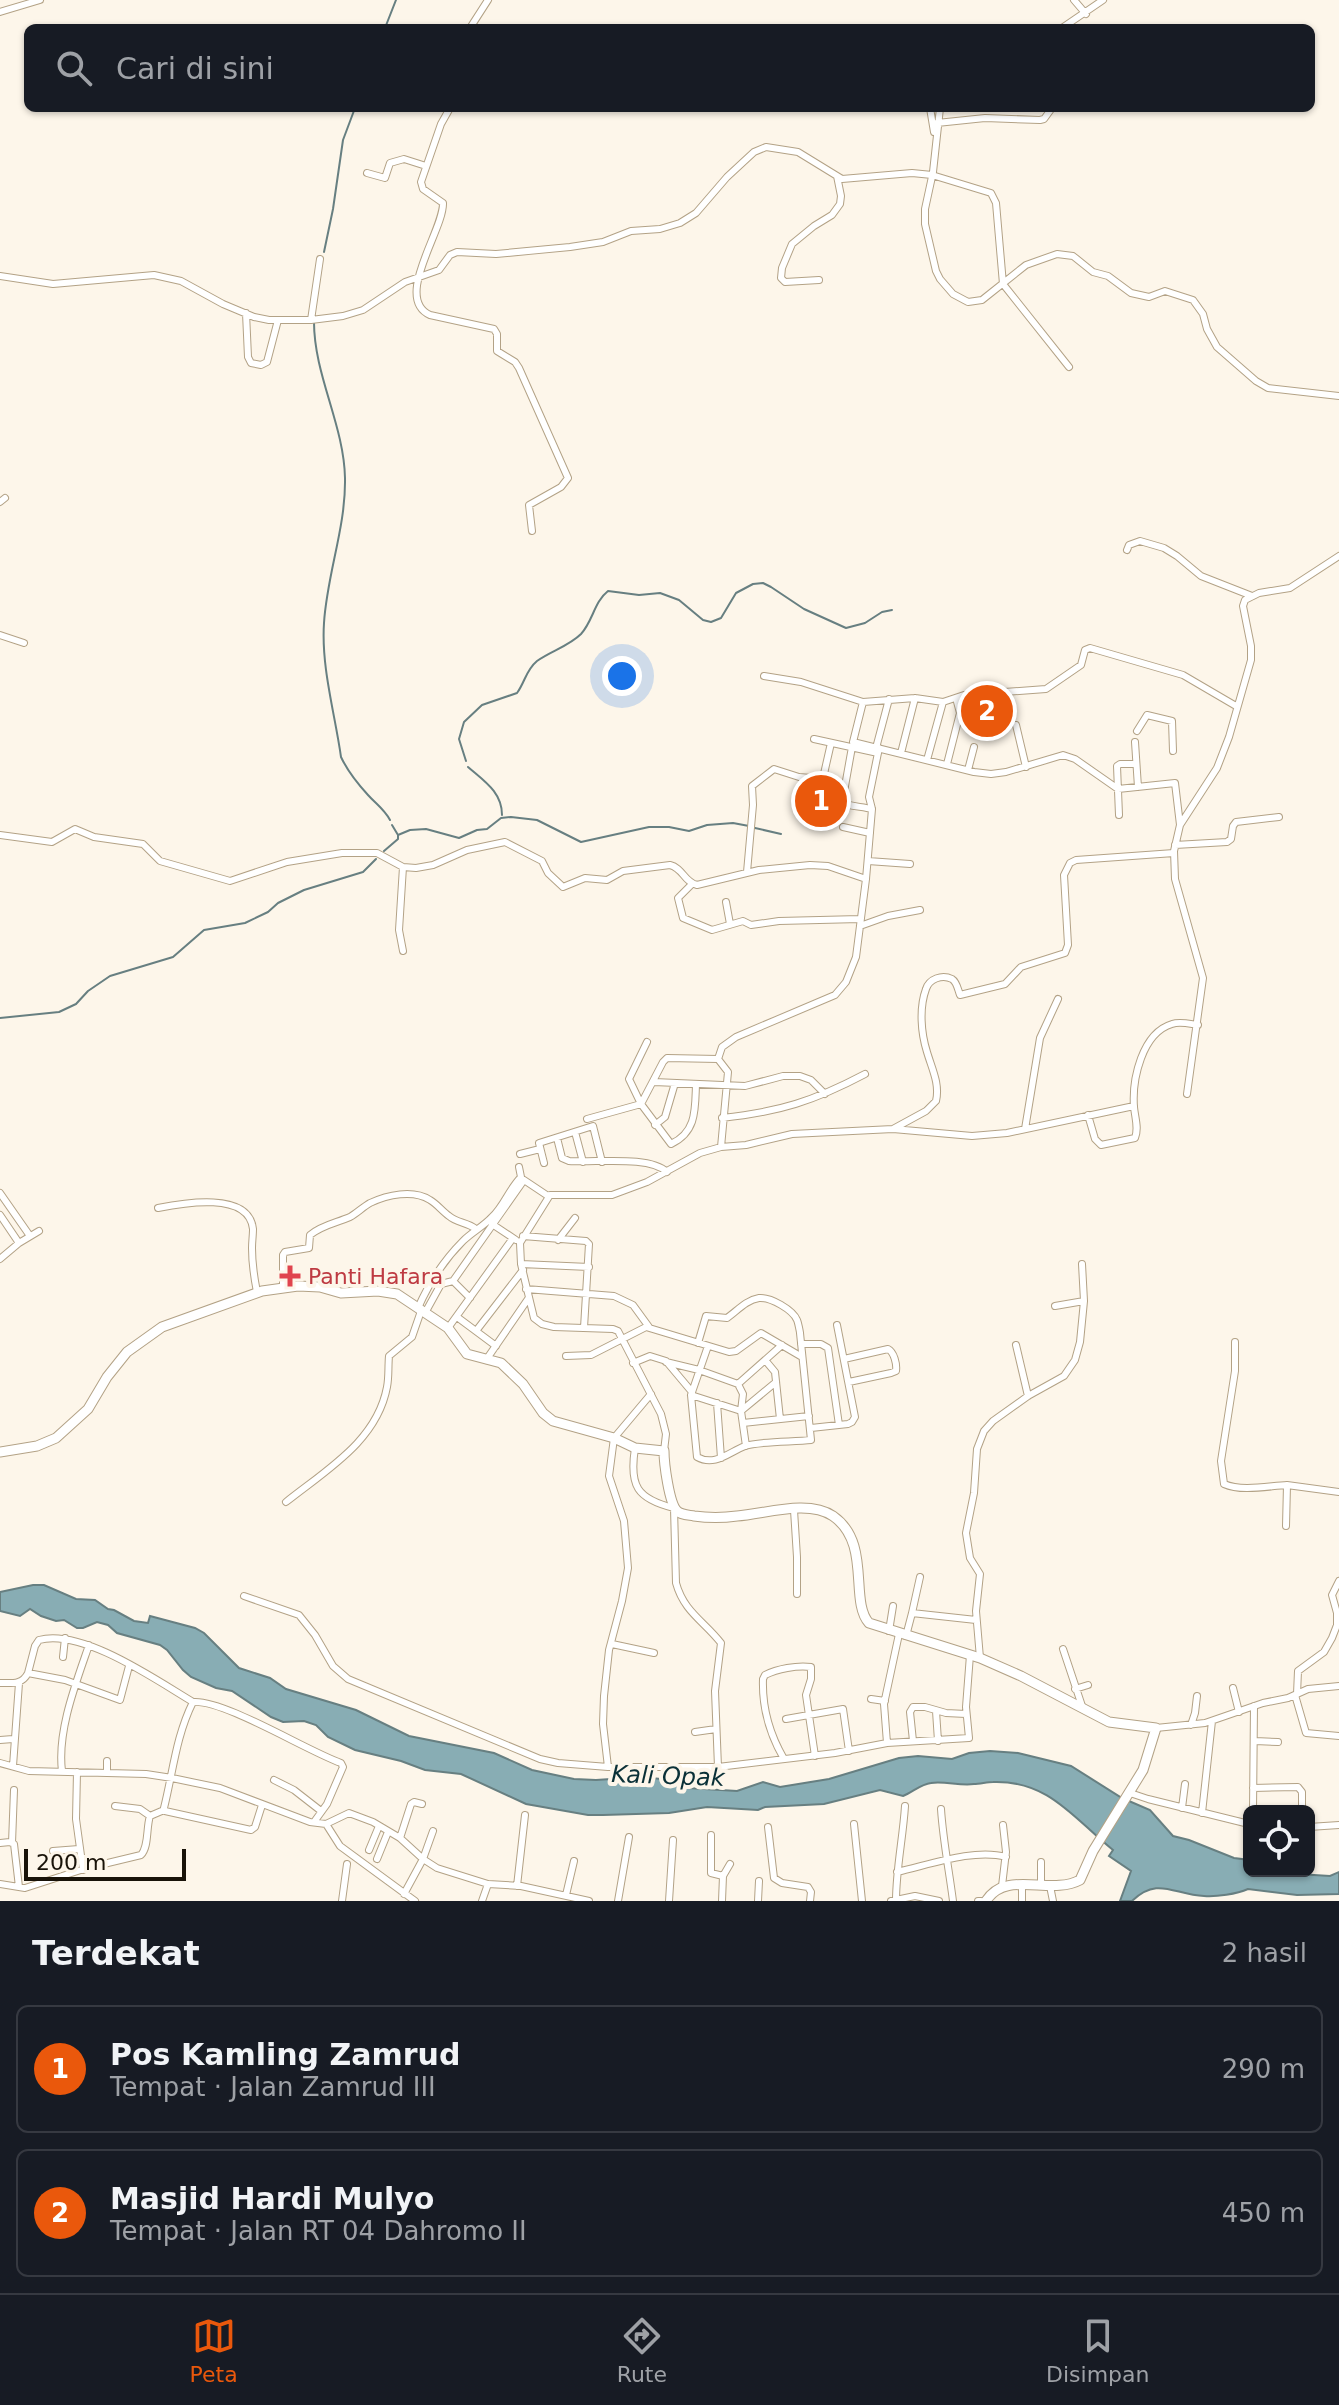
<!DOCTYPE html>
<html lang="id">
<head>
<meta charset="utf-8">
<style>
	body { margin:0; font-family:"DejaVu Sans",sans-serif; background:#20242c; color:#f1f3f6 }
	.controls { position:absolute; right:24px; bottom:24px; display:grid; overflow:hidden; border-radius:12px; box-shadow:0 2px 6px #0004 }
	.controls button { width:72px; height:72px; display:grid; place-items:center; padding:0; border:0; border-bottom:2px solid #363941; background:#171b24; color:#f1f3f6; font:40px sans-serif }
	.scale { position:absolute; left:24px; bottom:20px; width:162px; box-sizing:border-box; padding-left:8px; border:4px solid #191309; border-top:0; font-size:22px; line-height:28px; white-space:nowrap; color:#191309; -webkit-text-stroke:6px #fdf6ea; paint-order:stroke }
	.you { position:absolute; left:622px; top:676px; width:28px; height:28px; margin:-20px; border:6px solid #fff; border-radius:50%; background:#1a73e8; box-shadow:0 0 0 12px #1a73e833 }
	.badge { display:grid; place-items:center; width:52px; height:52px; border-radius:50%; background:#ea580c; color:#fff; font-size:26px; font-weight:700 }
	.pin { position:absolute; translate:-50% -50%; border:4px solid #fff; box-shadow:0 2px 8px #0006 }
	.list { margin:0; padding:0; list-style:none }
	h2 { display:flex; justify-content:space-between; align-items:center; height:104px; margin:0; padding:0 32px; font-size:34px }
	h2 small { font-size:26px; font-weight:400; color:#9ea1a6 }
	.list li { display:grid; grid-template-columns:52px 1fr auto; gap:24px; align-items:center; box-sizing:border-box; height:128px; margin:0 16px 16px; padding:0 16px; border:2px solid #363941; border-radius:12px }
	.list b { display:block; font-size:30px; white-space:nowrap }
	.list p { margin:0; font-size:26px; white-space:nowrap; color:#9ea1a6 }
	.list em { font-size:26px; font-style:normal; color:#9ea1a6 }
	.icon { flex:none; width:44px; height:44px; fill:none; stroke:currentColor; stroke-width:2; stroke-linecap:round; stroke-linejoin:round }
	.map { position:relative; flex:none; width:1339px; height:1901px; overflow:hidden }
	.search { position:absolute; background:#171b24; box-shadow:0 2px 6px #0004; left:24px; right:24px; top:24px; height:88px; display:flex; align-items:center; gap:20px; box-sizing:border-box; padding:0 28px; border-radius:12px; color:#9ea1a6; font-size:30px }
	.sheet { height:392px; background:#171b24 }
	nav { display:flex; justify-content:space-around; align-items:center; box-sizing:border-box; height:112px; border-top:2px solid #363941; background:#171b24; font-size:22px; color:#9ea1a6 }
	nav a { display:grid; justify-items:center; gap:4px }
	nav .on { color:#ea580c }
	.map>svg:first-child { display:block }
	.water { fill:#88adb4; stroke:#677f81; stroke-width:2 }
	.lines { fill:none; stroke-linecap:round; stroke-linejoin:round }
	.stream { stroke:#677f81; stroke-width:2 }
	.street-casing { stroke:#b3a286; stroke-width:8 }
	.secondary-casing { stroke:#b3a286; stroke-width:11 }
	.street { stroke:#fff; stroke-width:6 }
	.secondary { stroke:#fff; stroke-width:9 }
	.health-dot { fill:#e0444e; stroke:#fdf6ea; stroke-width:3 }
	.labels { text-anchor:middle; stroke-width:8; stroke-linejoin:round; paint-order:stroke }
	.health-label { font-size:22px; fill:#be3a42; stroke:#fdf6ea; text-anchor:start }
	.water-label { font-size:24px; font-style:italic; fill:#0a3037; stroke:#fdf6ea }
</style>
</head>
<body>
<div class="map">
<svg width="1339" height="1901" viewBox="0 0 1339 1901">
	<rect width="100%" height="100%" fill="#fdf6ea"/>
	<path class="water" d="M33,1585h11l32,14 19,1 13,9 6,1 20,11 14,2 2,-7 45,12 9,5 35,35 31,10 16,11 70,21 53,26 85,17 38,17 42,9 22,1 45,-3 20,2 27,9 49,3 26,-9 17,5 49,-8 70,-21 19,-2 34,3 17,-6 21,-2 28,2 53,13 51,32 28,12 23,26 16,4 45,18 15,2v11h29l4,2 48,3 9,-4v22l-42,1 -49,-6c-11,5 -32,8 -44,7 -30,-1 -46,-20 -72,5h-12l11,-30 -22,-15 4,-6c-39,-31 -64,-70 -120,-68 -6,0 -13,2 -19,2 -14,2 -29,-3 -43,-1 -10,1 -18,9 -28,13l-23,-6 -56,14 -59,3 -7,3 -51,-3 -38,6 -66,2h-15l-62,-11 -65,-30 -36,-4 -24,-9 -46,-11 -27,-13 -12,-12 -12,-4 -21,1 -12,-5 -39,-26 -16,-3 -25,-11 -8,-7 -16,-20 -7,-5 -43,-12 -9,-8 -11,-3 -14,6h-6l-13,-8 -8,1 -15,-5 -11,-7 -10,7 -20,-5v-19z"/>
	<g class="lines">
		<path class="stream" d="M385,28l11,-28
			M324,252l9,-43 10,-69 12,-32
			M314,322c0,53 30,103 31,156 1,49 -18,96 -21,145 -3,44 11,91 17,134 7,15 16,26 27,38 8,9 16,14 22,25
			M466,761l-7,-22 5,-17 18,-17 35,-12c8,-11 9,-23 20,-32 14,-10 32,-15 44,-27 12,-13 13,-32 27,-43l31,4 21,-2 19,7 24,20 8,2 10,-4 15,-25 17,-9 10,-1 8,4 33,22 42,19 19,-5 17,-11 10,-2
			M468,767c16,14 34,25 34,48
			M755,828l26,6
			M398,835l12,-5 16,-1 33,9 18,-8 10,-1 14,-11 10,-1 26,3 44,22 68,-15h20l20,4 18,-6 26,-2 16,3
			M384,851l14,-12v-4l-6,-10
			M0,1018l59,-6 17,-8 12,-13 22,-15 63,-19 31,-27 41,-7 23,-11 10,-9 26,-13 59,-18 13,-13"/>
		<g class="street-casing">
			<path id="street" d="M1074,0l12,14
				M0,12l40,-12
				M470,28l18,-28
				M1062,28l41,-28
				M450,108l-9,16 -20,58 2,7 20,14c1,27 -50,95 -13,112l64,14 3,5v17l18,11 4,6 49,110 -7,9 -32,18 3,26
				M930,108l4,24
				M940,108l-7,64 -8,37v15l11,47 4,8 13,15 15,8 14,-2 44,-35 31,-11 16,2 20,16 15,4 23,17 18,4 16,-6 28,9 10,14 4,15 10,18 39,34 12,7 71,8
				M937,123l48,-5 55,2 4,-1 8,-11
				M367,173l18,5 5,-15 14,-4 22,7
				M0,276l53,8 101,-9 27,6 42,23 31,13 15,3h42l32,-4 20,-6 42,-28 34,-12 11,-15 7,-3 39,2 74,-7 33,-5 28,-11 29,-2 20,-6 16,-10 31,-36 27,-25 12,-5 32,5 44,27 70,-6 20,2 59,18 5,10 7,81 66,83
				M819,280l-34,2 -4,-4 1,-10 10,-24 22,-18 18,-11 8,-11 1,-8 -4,-20
				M246,313l2,44 3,6 10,2 6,-3 11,-42
				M311,320l9,-61
				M0,502l5,-4
				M1127,550l2,-5 11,-4 24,7 13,8 24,20 51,20
				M0,635l24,8
				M764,676l37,6 62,20
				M863,702l52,-4 28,4 21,-7 82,-6 35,-24 4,-15 5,-2 93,27 53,31
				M1016,725l10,42
				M1137,731l10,-16 25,6 1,30
				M814,739l64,14
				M853,742l121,30 17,2 15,-2 57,-17 12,4 43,30 57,-6 5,42
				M853,742l10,-40
				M1135,742l3,45
				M831,743l-10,44c7,19 33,18 51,22
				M876,748l13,-49
				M901,753l14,-55
				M927,760l16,-58
				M947,764l13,-51 -4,-15
				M968,770l6,-23
				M842,803l10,-56
				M1119,815l-2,-49 3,-2h15
				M843,827l27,6
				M0,835l52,7 23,-13 19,8 49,7 17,17 70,20 57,-19 55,-9h35l26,14 13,1 17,-3 34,-15 38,-8 37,19 6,12 15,14 22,-9 22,2 16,-9 47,-6c13,3 14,17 27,20l62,-15 51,-5 18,1 38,13
				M1175,845l52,-3 4,-3 2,-13 3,-4 43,-5
				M868,861l42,3
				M747,872l6,-67 -1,-19 22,-17 25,8 24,2
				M692,884l-14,14 5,20 29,12 31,-9 8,4 28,-4 81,-2
				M726,902l4,22
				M860,926l28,-10 32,-6
				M403,951l-4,-21 4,-63
				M647,1042l-18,37 12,25 30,40c26,-12 24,-35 25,-60
				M718,1059l4,-12 14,-10 99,-42 11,-13 10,-25 10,-78 6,-70 -3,-12 10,-49
				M654,1082l91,4 38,-10h17l11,4 14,14
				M1187,1094l16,-116 -28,-99 -1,-28 6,-26 37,-57 12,-31 22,-77v-14l-8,-40 2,-6 14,-7 31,-5 49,-32
				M1088,1115l7,24 6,6 34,-7c4,-10 0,-20 -1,-31 -2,-28 8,-74 38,-83 8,-3 18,0 26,1
				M722,1118c57,-6 92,-17 143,-44
				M587,1119l54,-15 22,-42 4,-4 51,1 10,13 -7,75
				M655,1125l10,-8 10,-34
				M893,1129l33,-18 10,-10c4,-17 -4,-32 -9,-49 -6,-19 -8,-44 -1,-63 3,-10 16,-15 26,-10 5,3 6,11 8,16l45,-11 16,-17 44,-14 3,-8 -4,-70 6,-12 6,-3 98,-7
				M1025,1129l15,-91 18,-39
				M575,1132l8,30
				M557,1138l5,20 7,3c26,2 80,-6 98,11
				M520,1154l20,-5
				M544,1163l-5,-20 54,-17 9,36
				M0,1193l30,43
				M158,1208c25,-5 91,-17 95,21 0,6 -1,13 -1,19 0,15 2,29 5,44
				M0,1215l19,28
				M492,1224l24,16
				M523,1236l63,5 3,3 -5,84
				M558,1240l17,-22
				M0,1259l19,-16 20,-12
				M521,1264l68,3
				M453,1281l17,17
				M283,1288v-33l2,-3 24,-4 1,-13c12,-10 26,-12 40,-18 7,-4 13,-10 20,-14 17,-8 43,-14 60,-3 7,4 12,11 19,16 8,7 18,6 27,13
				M526,1289l88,7 19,9 16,22
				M1055,1306l29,-5
				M418,1308c11,-25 26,-48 45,-67 9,-9 21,-15 29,-24 12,-11 17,-28 29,-40l-2,-10
				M425,1313l16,-29 12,-3 71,-101 24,16
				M457,1317l39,29
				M448,1328l65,-90
				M476,1331l47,-61
				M1235,1342v29l-14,90 3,23c18,8 44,2 63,1
				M698,1343l8,-27 21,2c10,-7 19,-18 32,-20 12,-1 34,12 38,22 1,2 3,12 3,13l11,107c-17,2 -51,1 -66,6 -16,6 -30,21 -48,11l-6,-62 17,-49
				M801,1344h20l7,4 11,77
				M1016,1345l12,51
				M566,1356l25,-1 55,-28 83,25 7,-1 25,-18 41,24
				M844,1359l44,-10c6,3 9,15 8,22l-5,2 -42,9
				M486,1360l42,-61
				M765,1360l10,12 5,47
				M666,1362l33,8 39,14 5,10 -2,17 5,35
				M633,1363l17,-7 16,5 26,31
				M738,1384l44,-39
				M651,1394l-37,44 -5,38 15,45 4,47 -6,33 -13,49 -5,46 -1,28 5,43h110l117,-14 52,-10 82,-5 -3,-31 4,-52
				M691,1395l50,16
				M717,1403l4,55
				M741,1411l35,-29
				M743,1423l66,-7
				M811,1428l37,-4 4,-2 3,-5 -18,-92
				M635,1448c-6,38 2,51 39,60l2,75c8,29 28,38 45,60l-6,48 3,76
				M664,1451l2,-17 -5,-20 -43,-83 -5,-2 -59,-2 -12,-3 -8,-6 -13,-54 -1,-21 30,-48h62l35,-13 53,-29 21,-6 25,-2 46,-11 101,-5 79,7 35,-3 127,-27
				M286,1502c40,-32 91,-61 101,-115 2,-10 1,-20 2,-31l23,-19 9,-26
				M794,1510l3,47v37
				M1286,1526l1,-41 52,7
				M244,1596l55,19 16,20 18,31 15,13 192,80 18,4 50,4
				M912,1613l8,-36
				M889,1631l4,-25
				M906,1636l6,-23 64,7
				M612,1644l42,9
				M1063,1649l20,60
				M63,1657l2,-19
				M980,1658l-4,-47 4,-37 -10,-16 -4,-25 8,-40 3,-44 7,-18 9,-10 35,-25 36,-20 11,-16 5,-18 4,-41 -2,-37
				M28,1673l7,-27 4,-6c43,-12 117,40 154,62
				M0,1683c12,0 22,2 28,-10l37,7 55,20 9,-34
				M1233,1688l6,24
				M1075,1689l13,-4
				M1297,1694l1,-23 26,-19 8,-14 5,-13v-12l-5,-18 7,-14
				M1295,1695l11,38 33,3
				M871,1699l14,2
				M936,1711l2,30
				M786,1719l57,-10 6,42
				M1191,1725l4,-12 2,-17
				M1156,1728l49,-5 58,-20 25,-5 20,-9 31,-3
				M695,1732l21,-3
				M0,1740l13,-1
				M913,1741l-3,-29 3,-5h12l21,6 20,1
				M1255,1741l23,1
				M887,1743l-3,-39 15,-70
				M784,1759c-14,-24 -22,-52 -21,-80l2,-4c12,-6 32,-10 46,-8v12l-5,16 9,61
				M0,1763l29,8 117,3 26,4 48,10 90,34 16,2 23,-11 24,9 27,16 23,21 14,9 51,16 33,2 68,15
				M13,1766l6,-83
				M62,1771c-5,-40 14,-88 27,-126
				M77,1772l-1,47 7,51
				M107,1773v-12
				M274,1780l20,10 27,21
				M1253,1788l45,-1 4,5v16
				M1130,1793l18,6 101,25
				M262,1805l-7,22 -4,3 -86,-19 -1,-3c9,-36 12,-72 29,-106 30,-3 114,49 148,61l2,4 -16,37 -13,18
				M115,1806l25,3 10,7
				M1182,1808l3,-24
				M941,1809c2,31 8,61 12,92
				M1253,1811l1,-105
				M1202,1813l10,-92
				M326,1824l14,22 75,55
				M854,1824l8,77
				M768,1827l6,51 8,5 26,4 3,5 -1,9
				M1309,1827l30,-2
				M711,1835v38l12,3
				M400,1838l11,-34 3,-2 8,2
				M0,1843l10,-1 4,2 5,43
				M12,1843l2,-53
				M369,1850l10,-24
				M53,1851l26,-2
				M1247,1854l2,-15
				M377,1859l11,-27
				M897,1872c32,-7 77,-24 109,-15
				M0,1884l25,4 62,-20 54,-13c8,-8 5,-27 9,-39l14,-6
				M517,1886l8,-71
				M1002,1886l4,-34 -3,-27
				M1041,1886v-24
				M1050,1886l3,15
				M404,1894l19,-35 10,-28
				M566,1895l8,-34
				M342,1901l5,-37
				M482,1901l6,-17
				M618,1901l11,-64
				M669,1901l4,-61
				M722,1901l1,-25 7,-12
				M758,1901l1,-20
				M891,1901l24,-5 24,5
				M896,1901c0,-32 7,-63 9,-95
				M978,1901h3
				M1022,1901v-16"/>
		</g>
		<g class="secondary-casing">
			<path id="secondary" d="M0,1452l37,-6 19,-8 32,-29 19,-32 20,-25 35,-25 100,-36 36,-5 22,1 21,6 37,-2 19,3 51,34 19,26 34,9 22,21 20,29 10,8 61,17 21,10 29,3c0,12 5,52 13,60 4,4 12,4 17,5 14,2 29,2 43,0 28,-2 71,-17 96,0 39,27 16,85 36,107l111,35 41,18 88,46 47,6 -13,42 -50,81 -13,29c-30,16 -74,-11 -94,21"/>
		</g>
		<use href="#street" class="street"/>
		<use href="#secondary" class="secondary"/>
	</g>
	<path class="health-dot" d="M286 1264h8v8h8v8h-8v8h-8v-8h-8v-8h8z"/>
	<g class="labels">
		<g class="health-label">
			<text x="308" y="1284">Panti Hafara</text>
		</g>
		<g class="water-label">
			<text transform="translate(668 1776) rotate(2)" y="8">Kali Opak</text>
		</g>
	</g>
</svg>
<div class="controls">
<button><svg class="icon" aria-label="locate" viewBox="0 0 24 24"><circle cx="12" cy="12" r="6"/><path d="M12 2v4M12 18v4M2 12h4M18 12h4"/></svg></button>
</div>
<div class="scale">200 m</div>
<div class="you"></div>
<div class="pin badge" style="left:821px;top:801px">1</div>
<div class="pin badge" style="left:987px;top:711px">2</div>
<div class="search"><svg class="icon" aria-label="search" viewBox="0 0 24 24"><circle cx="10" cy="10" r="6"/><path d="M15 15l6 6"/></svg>Cari di sini</div>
</div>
<section class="sheet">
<h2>Terdekat<small>2 hasil</small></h2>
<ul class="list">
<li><span class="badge">1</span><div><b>Pos Kamling Zamrud</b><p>Tempat · Jalan Zamrud III</p></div><em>290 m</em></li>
<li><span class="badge">2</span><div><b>Masjid Hardi Mulyo</b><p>Tempat · Jalan RT 04 Dahromo II</p></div><em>450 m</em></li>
</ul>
</section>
<nav>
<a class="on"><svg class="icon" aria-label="map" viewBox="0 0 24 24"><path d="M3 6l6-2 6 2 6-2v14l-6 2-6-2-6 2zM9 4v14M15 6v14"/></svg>Peta</a>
<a><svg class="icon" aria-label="directions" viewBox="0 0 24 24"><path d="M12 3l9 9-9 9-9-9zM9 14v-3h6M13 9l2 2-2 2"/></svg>Rute</a>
<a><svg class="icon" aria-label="saved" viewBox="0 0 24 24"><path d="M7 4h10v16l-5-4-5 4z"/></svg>Disimpan</a>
</nav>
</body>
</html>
